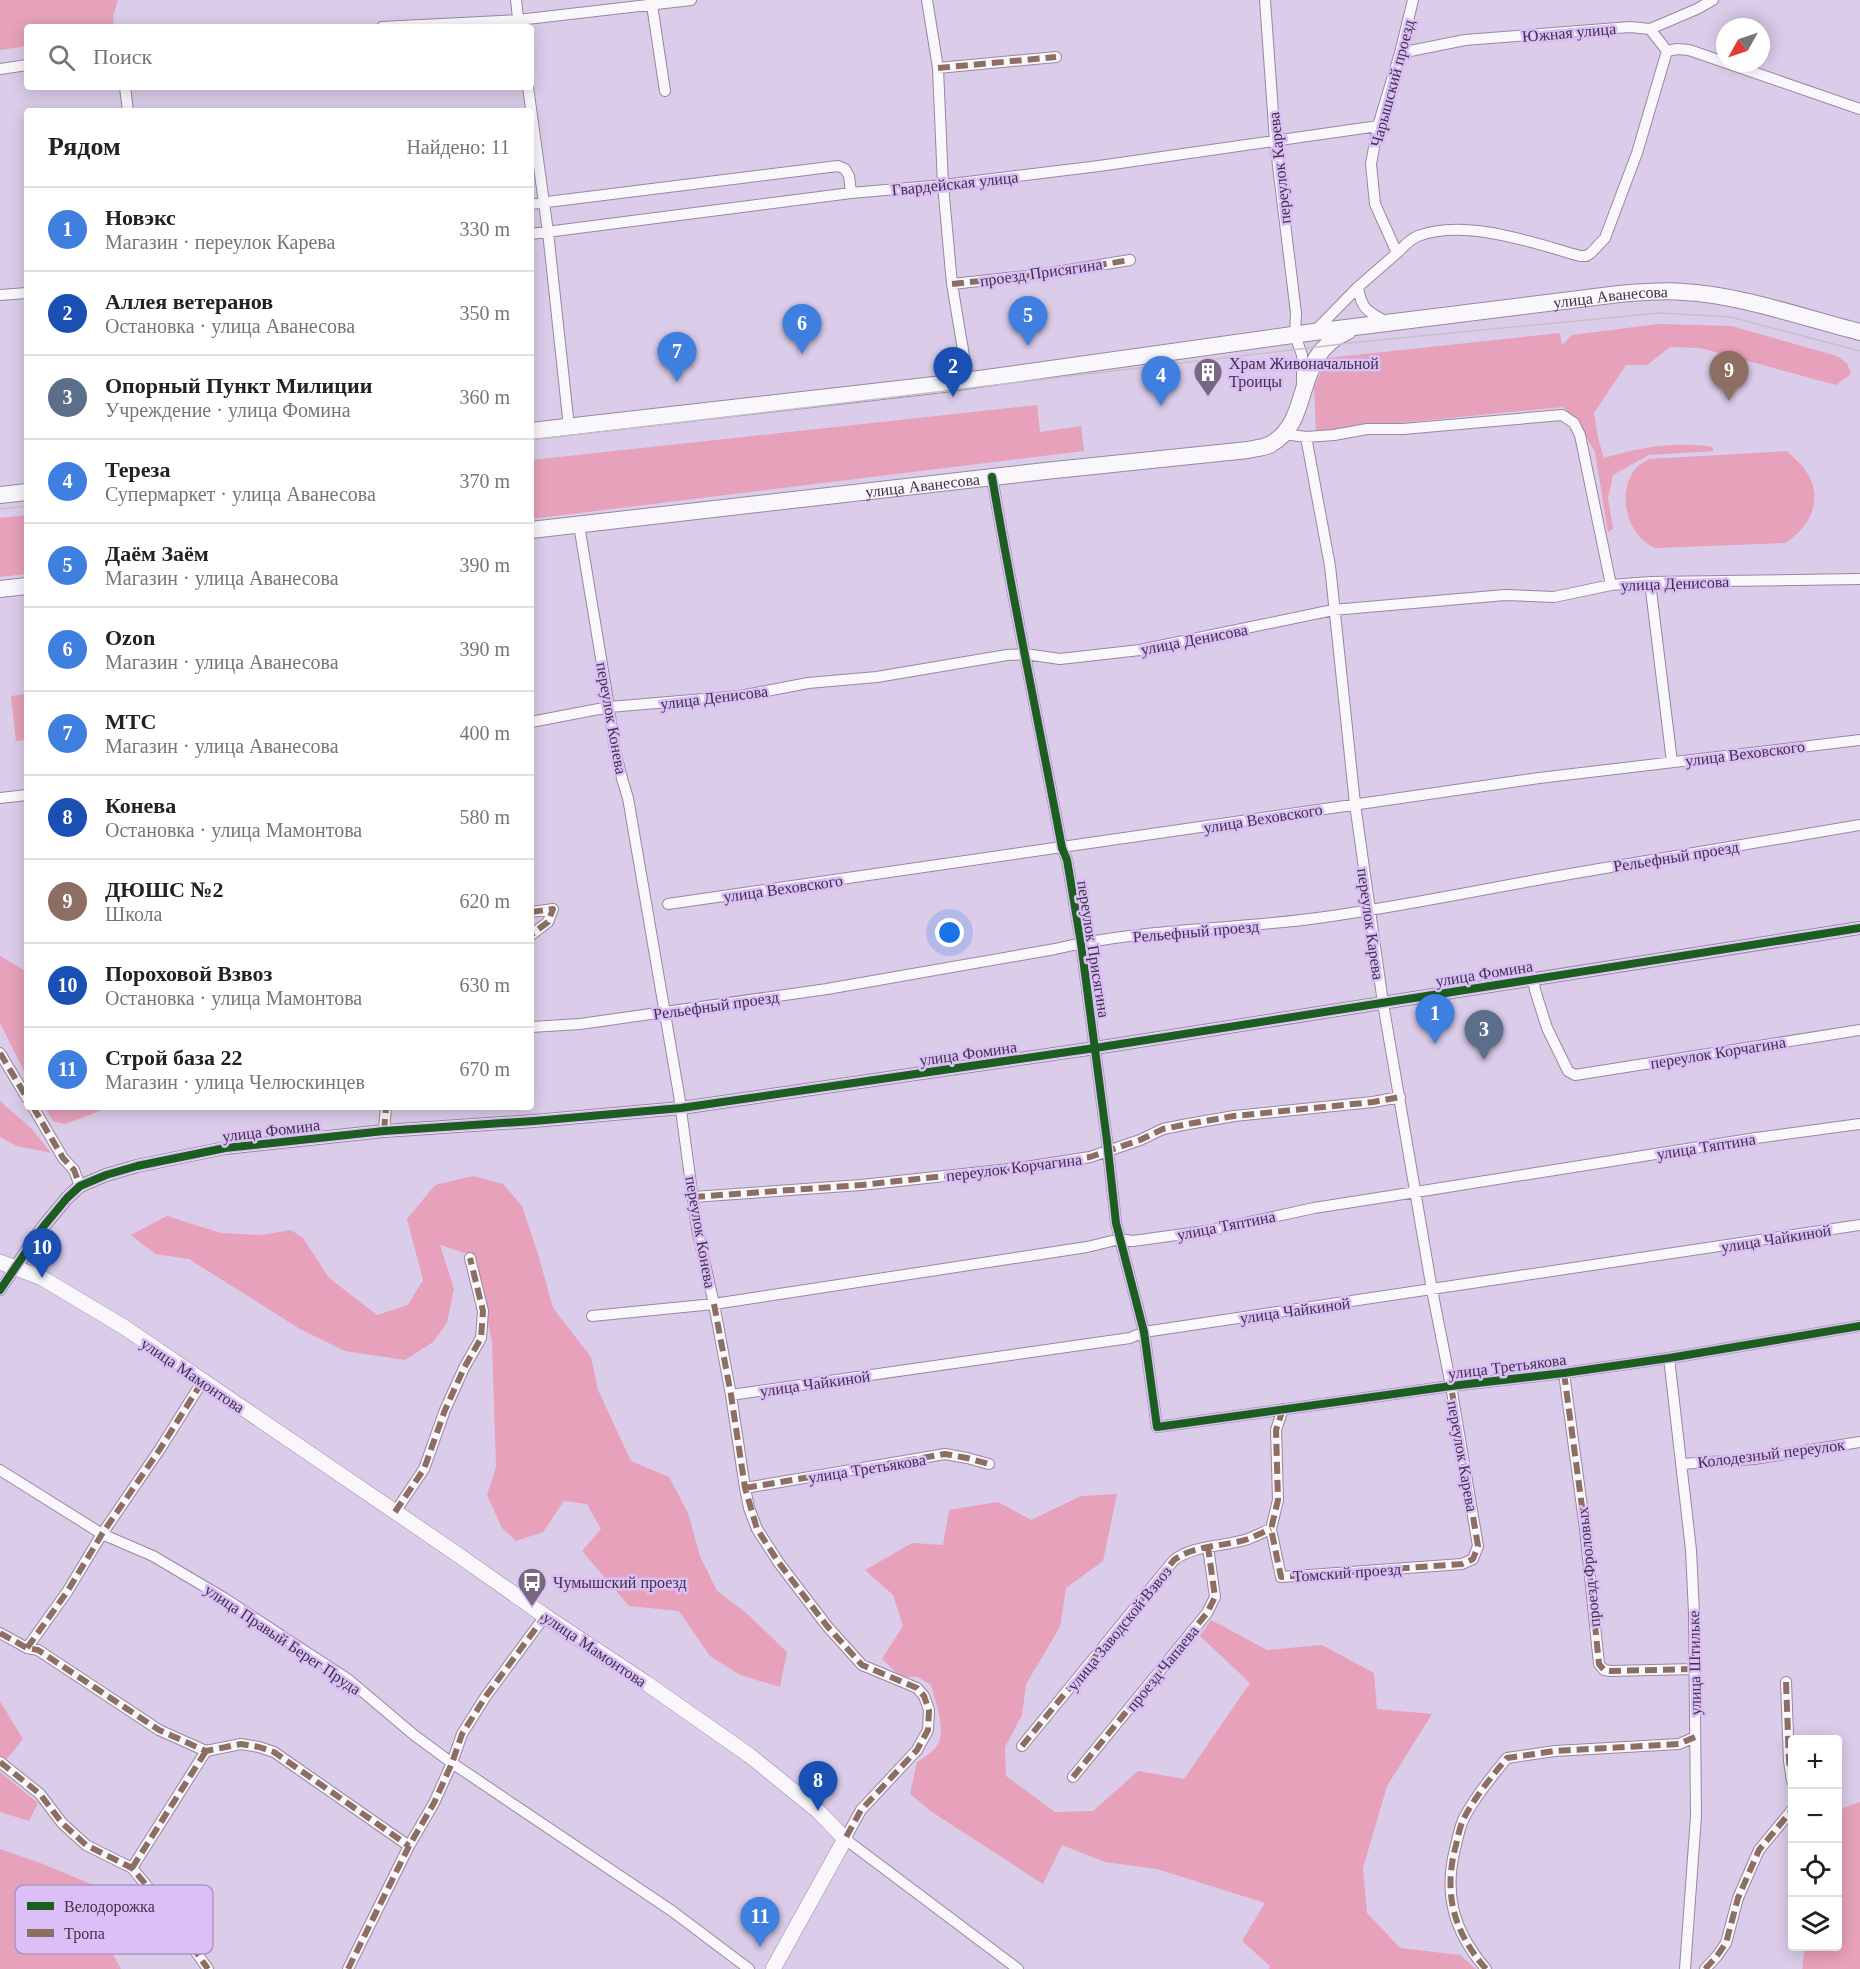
<!DOCTYPE html>
<html lang="ru">
<head>
<meta charset="utf-8">
<style>
	body { margin:0; font-family:"Times New Roman",serif; background:#f6f6f6; color:#222 }
	.controls { position:absolute; right:18px; bottom:18px; display:grid; overflow:hidden; border-radius:6px; box-shadow:0 3px 15px #0003 }
	.controls button { width:54px; height:54px; display:grid; place-items:center; padding:0; border:0; border-bottom:2px solid #e0e0e0; background:#fff; color:#222; font:30px sans-serif }
	.compass { position:absolute; left:1716px; top:18px; width:54px; height:54px; border-radius:50%; background:#fff; box-shadow:0 3px 15px #0003; rotate:230deg }
	.you { position:absolute; left:950px; top:933px; width:21px; height:21px; margin:-15px; border:4px solid #fff; border-radius:50%; background:#1a73e8; box-shadow:0 0 0 9px #1a73e833 }
	.badge { display:grid; place-items:center; width:39px; height:39px; border-radius:50%; background:#db2777; color:#fff; font-size:20px; font-weight:700 }
	.pin { position:absolute; translate:-50% -50px; filter:drop-shadow(0 2px 3px #0008) }
	.pin::after { content:''; position:absolute; top:32px; width:21px; height:18px; background:inherit; clip-path:polygon(0 0,100% 0,50% 100%) }
	.list { margin:0; padding:0; list-style:none }
	h2 { display:flex; justify-content:space-between; align-items:center; height:78px; margin:0; padding:0 24px; font-size:26px }
	h2 small { font-size:20px; font-weight:400; color:#767676 }
	.list li { display:grid; grid-template-columns:39px 1fr auto; gap:18px; align-items:center; box-sizing:border-box; height:84px; padding:0 24px; border-top:2px solid #e0e0e0 }
	.list b { display:block; font-size:22px; white-space:nowrap }
	.list p { margin:0; font-size:20px; white-space:nowrap; color:#767676 }
	.list em { font-size:20px; font-style:normal; color:#767676 }
	.icon { flex:none; width:33px; height:33px; fill:none; stroke:currentColor; stroke-width:2; stroke-linecap:round; stroke-linejoin:round }
	.map { position:relative; flex:none; width:1860px; height:1969px; overflow:hidden }
	.search { position:absolute; background:#fff; box-shadow:0 3px 15px #0003; left:24px; top:24px; width:510px; height:66px; display:flex; align-items:center; gap:15px; box-sizing:border-box; padding:0 21px; border-radius:6px; color:#767676; font-size:22px }
	.panel { position:absolute; background:#fff; box-shadow:0 3px 15px #0003; left:24px; top:108px; width:510px; height:1002px; border-radius:6px }
	.map>svg:first-child { display:block }
	.green { fill:#e7a1bb }
	.lines { fill:none; stroke-linecap:round; stroke-linejoin:round }
	.minor-casing { stroke:#95899f; stroke-width:12 }
	.tertiary-casing { stroke:#95899f; stroke-width:14 }
	.secondary-casing { stroke:#95899f; stroke-width:16 }
	.trunk-casing { stroke:#95899f; stroke-width:18 }
	.minor { stroke:#faf7fc; stroke-width:10 }
	.tertiary { stroke:#faf7fc; stroke-width:12 }
	.secondary { stroke:#faf7fc; stroke-width:15 }
	.trunk { stroke:#faf7fc; stroke-width:16 }
	.tram { stroke:#c4c0c8; stroke-width:1.5 }
	.quiet { stroke:#8d6e63; stroke-width:6; stroke-dasharray:12 6; stroke-linecap:butt }
	.cycleway-casing { stroke:#dbbff6; stroke-width:11 }
	.cycleway { stroke:#1b5e20; stroke-width:8 }
	.labels { text-anchor:middle; stroke-width:5; stroke-linejoin:round; paint-order:stroke }
	.street-label { font-size:16px; fill:#3e3248; stroke:#dbbff6 }
	.poi-label { font-size:16px; fill:#3e3248; stroke:#dbbff6; text-anchor:start }
	.key { fill:#dbbff6; stroke:#ac95c2; stroke-width:1.5 }
	.key-label { font-size:16px; fill:#3e3248 }
</style>
</head>
<body>
<div class="map">
<svg width="1860" height="1969" viewBox="0 0 1860 1969">
	<rect width="100%" height="100%" fill="#dbcce9"/>
	<path class="green" d="M0,0h118l-5,16 1,11h-87v19l-27,4z
		M1658,324l73,2 106,30 10,7 4,11 -15,11 -136,-37 -30,-1 -23,18h-21l-32,48 4,25 6,20c35,-11 72,-17 109,-11v4l-64,4 -36,20 -5,23 5,31 -5,3 -13,-80 -19,-32 -13,-13 -247,24 -2,-44 13,-29 233,-25 2,12 10,-10z
		M1037,405l3,27 41,-6 3,25 -553,68v-59z
		M1787,451c8,8 17,15 22,25 14,27 -1,53 -24,67l-130,5c-28,-12 -40,-56 -18,-81 3,-3 8,-6 12,-8z
		M27,515v59l-27,3v-59z
		M27,694v46l-11,1 -5,-45z
		M0,956l27,16v105l-27,-54z
		M0,1101l32,28 19,24 -34,-7 -17,-9z
		M45,1107h65l-45,17 -12,-3z
		M473,1176l30,8 19,22 16,48 15,54 38,49 7,33 33,71 38,16 19,36 12,43 17,35 28,21 42,40 -7,35 -40,-12 -30,-19 -31,-45 -50,-5 -47,-55 19,-22 -14,-25 -23,-3 -21,31 -27,9 -14,-13 -15,-33 9,-28 -4,-125 -18,-86 -34,-11 14,44 -7,34 -14,19 -28,18 -60,-9 -45,-22 -111,-70 -34,-5 -24,-19 36,-19 54,17 40,2 30,-5 12,8 26,40 48,37 31,-10 15,-25 -16,-61 28,-34z
		M1117,1494l-14,67 -37,27 -6,39 -34,57 -4,31 -17,32 1,29 49,36 38,-1 45,-40 46,8 66,-96 -50,-47 11,-16 56,30 55,-5 52,28 3,36 55,5 -45,72 -24,82 4,45 33,35 60,7 16,14h-207l1,-3 -28,-25 23,-38 -108,-34 -52,-7 -43,-17 -19,39 -111,-72 -22,-18 7,-32c6,-4 15,-9 19,-15 12,-14 -1,-46 -5,-62l-13,-8h-17l-19,-18 21,-33 -10,-31 -28,-25 47,-27 31,2 6,-35 49,-8 33,18 50,-24z
		M0,1701l23,38 -23,28z
		M0,1772l38,31 -9,18 -29,-9z
		M1860,1802v167h-58l3,-22 33,-1v-123l5,-15z
		M0,1849l43,15 60,25 39,35 -3,23h-30l12,22h-121z"/>
	<g class="lines">
		<g class="minor-casing">
			<path id="minor" d="M516,0l3,27
				M927,0l11,68 5,117 9,99 16,96
				M1265,0l10,141 21,172 -1,22 7,20v26
				M652,5l13,86
				M382,27l136,-7 173,-20
				M1650,29l47,-20 16,-9
				M1400,53l65,-13 165,-13 20,2 17,22 10,-2 12,1 171,59
				M938,68l118,-11
				M0,69l27,-4
				M125,87l3,24
				M528,87l20,145 21,195
				M531,204l307,-38 7,3 4,7 2,17
				M531,234l320,-41 92,-8 156,-19 279,-40
				M1397,253c6,-6 13,-14 21,-17 47,-18 116,7 162,20h6l5,-3 14,-15 32,-85 30,-102
				M952,284l92,-10 86,-14
				M1358,287c3,22 10,25 29,35
				M0,295l27,-2
				M1314,332l44,-45 39,-34 -22,-49 -4,-40 7,-38 22,-73 13,-53
				M1284,434l22,3 28,-2 33,-6h36l159,-14 12,8 6,12 31,150
				M992,477c21,124 47,247 70,371l5,12 14,83 26,198 9,82 28,109 13,95 294,-41 113,-13 105,-15 191,-32
				M579,525l30,182c3,32 9,61 19,91l51,297 18,134 17,75 17,91 14,93 4,20 8,21 22,34 48,63 35,39 55,23 7,8 5,14 -1,20 -11,20 -56,60 -16,29 173,130
				M1650,582l22,180
				M531,722l78,-15 131,-11 68,-13 69,-6 130,-22 18,-1 35,5 80,-9 193,-40 172,-15 49,2 57,-12 39,-3 210,-3
				M0,798l27,-3
				M668,904l871,-126 321,-38
				M531,912l22,-3 -5,13 -17,13
				M1533,978l2,12 12,38 21,43 7,4 285,-45
				M531,1027l49,-3 247,-35 228,-40c87,-21 181,-19 270,-32 94,-13 187,-34 280,-49 85,-15 170,-28 255,-43
				M0,1053l27,45
				M33,1107l30,51 11,12 6,16
				M384,1131l2,-24
				M693,1197l168,-12 158,-17 71,-11 50,-17 23,-11 25,-5 46,-8 139,-14 27,-5
				M0,1290l16,-23
				M592,1316l122,-12 373,-57 33,-8 13,2 80,-11 101,-22 102,-16 340,-54 104,-14
				M1669,1358l22,192 3,63 2,203 -11,153
				M1564,1373l21,156 14,135 5,6 7,1 84,-2
				M731,1395l399,-57 14,-6 716,-107
				M1283,1409l-7,21 2,70 -7,29 10,48 181,-13 11,-5 5,-13 -27,-160 -19,-96 -49,-287 -28,-199 -25,-238 -24,-129
				M1682,1464l72,-5 106,-17
				M0,1470l102,64 51,22 71,42 125,82 65,55 38,28 220,148 77,58
				M745,1488l200,-34 22,4 22,6
				M395,1512l29,-43 21,-59 19,-42 17,-30 2,-27 -13,-53
				M0,1633l27,15 11,2 121,80 47,21 35,-7 18,3 15,5 135,94
				M27,1648l40,-56 35,-58 58,-85 42,-67
				M1786,1682l3,79 3,20
				M1022,1746l152,-186c22,-16 50,-13 74,-21 8,-3 15,-7 23,-10
				M0,1762l40,32 22,29 24,22 46,23 30,36 46,65
				M1073,1777l134,-164 8,-16 -7,-50
				M132,1868l74,-117
				M348,1969l61,-123 25,-43 18,-40 10,-29 24,-38 59,-80
				M1486,1969c-33,-38 -43,-76 -30,-124 2,-9 4,-19 8,-27 11,-21 28,-42 43,-60l48,-7 124,-7 16,-7
				M1705,1969l12,-13 9,-13 12,-45 21,-48 33,-40"/>
		</g>
		<g class="tertiary-casing">
			<path id="tertiary" d="M16,1267l27,-40 24,-29 13,-12 26,-11 31,-9 88,-18 159,-17 150,-10 147,-13 414,-60 765,-120"/>
		</g>
		<g class="secondary-casing">
			<path id="secondary" d="M0,1262l42,16 82,49 330,225 91,64 101,67 103,72 69,56 27,28 -72,130"/>
		</g>
		<g class="trunk-casing">
			<g id="trunk">
				<path id="s1" d="M531,431l412,-47 371,-52 305,-38c22,-2 44,-4 65,-2 57,3 120,26 176,40"/>
				<path d="M0,495l27,-3"/>
				<path id="s2" d="M531,530l514,-59 203,-21c8,-2 17,-2 23,-6 43,-24 20,-88 77,-113"/>
				<path d="M0,589l27,-3"/>
			</g>
		</g>
		<use href="#minor" class="minor"/>
		<use href="#tertiary" class="tertiary"/>
		<use href="#secondary" class="secondary"/>
		<use href="#trunk" class="trunk"/>
		<path class="tram" d="M531,440l828,-98 300,-29 72,4 129,34
			M0,509l27,-3"/>
		<path class="quiet" d="M938,68l118,-11
			M952,284l92,-10 86,-14
			M531,912l22,-3 -5,13 -17,13
			M0,1053l27,45
			M33,1107l30,51 11,12 6,16
			M384,1131l2,-24
			M693,1197l168,-12 158,-17 71,-11 50,-17 23,-11 25,-5 46,-8 139,-14 27,-5
			M714,1304l17,91 14,93 12,41 22,34 48,63 35,39 55,23 7,8 5,14 -1,20 -11,20 -56,60 -16,29
			M1564,1373l21,156 14,135 5,6 7,1 84,-2
			M1283,1409l-7,21 2,70 -7,29 10,48 181,-13 11,-5 5,-13 -27,-160
			M745,1488l200,-34 22,4 22,6
			M395,1512l29,-43 21,-59 19,-42 17,-30 2,-27 -13,-53
			M0,1633l27,15 11,2 121,80 47,21 35,-7 18,3 15,5 135,94
			M27,1648l40,-56 35,-58 58,-85 42,-67
			M1786,1682l3,79 3,20
			M1022,1746l152,-186c22,-16 50,-13 74,-21 8,-3 15,-7 23,-10
			M0,1762l40,32 22,29 24,22 46,23 30,36 46,65
			M1073,1777l134,-164 8,-16 -7,-50
			M132,1868l74,-117
			M348,1969l61,-123 25,-43 18,-40 10,-29 24,-38 59,-80
			M1486,1969c-33,-38 -43,-76 -30,-124 2,-9 4,-19 8,-27 11,-21 28,-42 43,-60l48,-7 124,-7 16,-7
			M1705,1969l12,-13 9,-13 12,-45 21,-48 33,-40"/>
		<g class="cycleway-casing">
			<path id="cycleway" d="M992,477c21,124 47,247 70,371l5,12 14,83 26,198 9,82 28,109 13,95 294,-41 113,-13 105,-15 191,-32
				M0,1290l43,-63 24,-29 13,-12 26,-11 31,-9 88,-18 159,-17 150,-10 147,-13 414,-60 765,-120"/>
		</g>
		<use href="#cycleway" class="cycleway"/>
	</g>
	<defs>
		<g id="building-pin" transform="scale(1.5)"><path d="M0 17L-7.5 6A9.5 9.5 0 1 1 7.5 6Z" fill="#756880" stroke="#dbbff6"/><path d="M-4-6H4V6H1V3H-1V6H-4ZM-2.5-4.3h1.7v1.8h-1.7ZM.8-4.3h1.7v1.8H.8ZM-2.5-1h1.7V.8h-1.7ZM.8-1h1.7V.8H.8Z" fill="#fff"/></g>
		<g id="bus-pin" transform="scale(1.5)"><path d="M0 17L-7.5 6A9.5 9.5 0 1 1 7.5 6Z" fill="#756880" stroke="#dbbff6"/><path d="M-5-6H5V4H4V6H2V4H-2V6H-4V4H-5ZM-3.5-4V0h7V-4ZM-3.5 1.2v1.5H-2V1.2ZM2 1.2v1.5H3.5V1.2Z" fill="#fff"/></g>
	</defs>
	<g fill-rule="evenodd">
		<use href="#building-pin" x="1208" y="372"/>
		<use href="#bus-pin" x="532" y="1582"/>
	</g>
	<g class="labels">
		<g class="street-label">
			<text transform="translate(1569 32) rotate(-5)" y="6">Южная улица</text>
			<text transform="translate(1392 83) rotate(-75)" y="6">Чарышский проезд</text>
			<text transform="translate(1279 168) rotate(-96)" y="6">переулок Карева</text>
			<text transform="translate(955 183) rotate(-6)" y="6">Гвардейская улица</text>
			<text transform="translate(1041 272) rotate(-8)" y="6">проезд Присягина</text>
			<text dy="6" stroke="none"><textPath href="#s1" startOffset="1088">улица Аванесова</textPath></text>
			<text dy="6" stroke="none"><textPath href="#s2" startOffset="394">улица Аванесова</textPath></text>
			<text transform="translate(1675 583) rotate(-2)" y="6">улица Денисова</text>
			<text transform="translate(1194 639) rotate(-11)" y="6">улица Денисова</text>
			<text transform="translate(714 697) rotate(-7)" y="6">улица Денисова</text>
			<text transform="translate(612 718) rotate(80)" y="6">переулок Конева</text>
			<text transform="translate(1745 753) rotate(-7)" y="6">улица Веховского</text>
			<text transform="translate(1263 818) rotate(-9)" y="6">улица Веховского</text>
			<text transform="translate(1676 856) rotate(-9)" y="6">Рельефный проезд</text>
			<text transform="translate(783 888) rotate(-8)" y="6">улица Веховского</text>
			<text transform="translate(1371 924) rotate(82)" y="6">переулок Карева</text>
			<text transform="translate(1196 931) rotate(-5)" y="6">Рельефный проезд</text>
			<text transform="translate(1094 949) rotate(81)" y="6">переулок Присягина</text>
			<text transform="translate(1484 973) rotate(-9)" y="6">улица Фомина</text>
			<text transform="translate(716 1005) rotate(-8)" y="6">Рельефный проезд</text>
			<text transform="translate(1718 1052) rotate(-9)" y="6">переулок Корчагина</text>
			<text transform="translate(968 1053) rotate(-8)" y="6">улица Фомина</text>
			<text transform="translate(271 1130) rotate(-7)" y="6">улица Фомина</text>
			<text transform="translate(1706 1146) rotate(-9)" y="6">улица Тяптина</text>
			<text transform="translate(1014 1167) rotate(-7)" y="6">переулок Корчагина</text>
			<text transform="translate(1226 1225) rotate(-11)" y="6">улица Тяптина</text>
			<text transform="translate(701 1232) rotate(80)" y="6">переулок Конева</text>
			<text transform="translate(1776 1238) rotate(-9)" y="6">улица Чайкиной</text>
			<text transform="translate(1295 1310) rotate(-8)" y="6">улица Чайкиной</text>
			<text transform="translate(1507 1366) rotate(-7)" y="6">улица Третьякова</text>
			<text transform="translate(193 1375) rotate(34)" y="6">улица Мамонтова</text>
			<text transform="translate(815 1383) rotate(-8)" y="6">улица Чайкиной</text>
			<text transform="translate(1771 1453) rotate(-7)" y="6">Колодезный переулок</text>
			<text transform="translate(1463 1456) rotate(80)" y="6">переулок Карева</text>
			<text transform="translate(867 1468) rotate(-9)" y="6">улица Третьякова</text>
			<text transform="translate(1588 1567) rotate(-96)" y="6">проезд Фроловых</text>
			<text transform="translate(1347 1572) rotate(-4)" y="6">Томский проезд</text>
			<text transform="translate(1119 1628) rotate(-51)" y="6">улица Заводской Взвоз</text>
			<text transform="translate(283 1639) rotate(34)" y="6">улица Правый Берег Пруда</text>
			<text transform="translate(595 1649) rotate(34)" y="6">улица Мамонтова</text>
			<text transform="translate(1694 1663) rotate(-91)" y="6">улица Штильке</text>
			<text transform="translate(1162 1668) rotate(-51)" y="6">проезд Чапаева</text>
		</g>
		<g class="poi-label">
			<text x="1229" y="369">Храм Живоначальной<tspan x="1229" dy="18">Троицы</tspan></text>
			<text x="553" y="1588">Чумышский проезд</text>
		</g>
	</g>
	<rect x="15" y="1885" width="198" height="69" rx="9" class="key"/>
	<rect x="27" y="1902" width="27" height="8" fill="#1b5e20"/>
	<rect x="27" y="1929" width="27" height="8" fill="#8d6e63"/>
	<g class="key-label">
		<text x="64" y="1912">Велодорожка</text>
		<text x="64" y="1939">Тропа</text>
	</g>
</svg>
<div class="controls">
<button>+</button>
<button>−</button>
<button><svg class="icon" aria-label="locate" viewBox="0 0 24 24"><circle cx="12" cy="12" r="6"/><path d="M12 2v4M12 18v4M2 12h4M18 12h4"/></svg></button>
<button><svg class="icon" aria-label="layers" viewBox="0 0 24 24"><path d="M12 4l9 5-9 5-9-5zM3 14l9 5 9-5"/></svg></button>
</div>
<svg class="compass" viewBox="-18 -18 36 36"><path d="M0-13l5 13h-10z" fill="#e53935"/><path d="M0 13l5-13h-10z" fill="#767676"/></svg>
<div class="you"></div>
<div class="pin badge" style="left:1435px;top:1044px;background:#3f7fe0">1</div>
<div class="pin badge" style="left:953px;top:397px;background:#1a4fb4">2</div>
<div class="pin badge" style="left:1484px;top:1060px;background:#5c6f8a">3</div>
<div class="pin badge" style="left:1161px;top:406px;background:#3f7fe0">4</div>
<div class="pin badge" style="left:1028px;top:346px;background:#3f7fe0">5</div>
<div class="pin badge" style="left:802px;top:354px;background:#3f7fe0">6</div>
<div class="pin badge" style="left:677px;top:382px;background:#3f7fe0">7</div>
<div class="pin badge" style="left:818px;top:1811px;background:#1a4fb4">8</div>
<div class="pin badge" style="left:1729px;top:401px;background:#8d6e63">9</div>
<div class="pin badge" style="left:42px;top:1278px;background:#1a4fb4">10</div>
<div class="pin badge" style="left:760px;top:1947px;background:#3f7fe0">11</div>
<div class="search"><svg class="icon" aria-label="search" viewBox="0 0 24 24"><circle cx="10" cy="10" r="6"/><path d="M15 15l6 6"/></svg>Поиск</div>
<section class="panel">
<h2>Рядом<small>Найдено: 11</small></h2>
<ul class="list">
<li><span class="badge" style="background:#3f7fe0">1</span><div><b>Новэкс</b><p>Магазин · переулок Карева</p></div><em>330 m</em></li>
<li><span class="badge" style="background:#1a4fb4">2</span><div><b>Аллея ветеранов</b><p>Остановка · улица Аванесова</p></div><em>350 m</em></li>
<li><span class="badge" style="background:#5c6f8a">3</span><div><b>Опорный Пункт Милиции</b><p>Учреждение · улица Фомина</p></div><em>360 m</em></li>
<li><span class="badge" style="background:#3f7fe0">4</span><div><b>Тереза</b><p>Супермаркет · улица Аванесова</p></div><em>370 m</em></li>
<li><span class="badge" style="background:#3f7fe0">5</span><div><b>Даём Заём</b><p>Магазин · улица Аванесова</p></div><em>390 m</em></li>
<li><span class="badge" style="background:#3f7fe0">6</span><div><b>Ozon</b><p>Магазин · улица Аванесова</p></div><em>390 m</em></li>
<li><span class="badge" style="background:#3f7fe0">7</span><div><b>МТС</b><p>Магазин · улица Аванесова</p></div><em>400 m</em></li>
<li><span class="badge" style="background:#1a4fb4">8</span><div><b>Конева</b><p>Остановка · улица Мамонтова</p></div><em>580 m</em></li>
<li><span class="badge" style="background:#8d6e63">9</span><div><b>ДЮШС №2</b><p>Школа</p></div><em>620 m</em></li>
<li><span class="badge" style="background:#1a4fb4">10</span><div><b>Пороховой Взвоз</b><p>Остановка · улица Мамонтова</p></div><em>630 m</em></li>
<li><span class="badge" style="background:#3f7fe0">11</span><div><b>Строй база 22</b><p>Магазин · улица Челюскинцев</p></div><em>670 m</em></li>
</ul>
</section>
</div>
</body>
</html>
